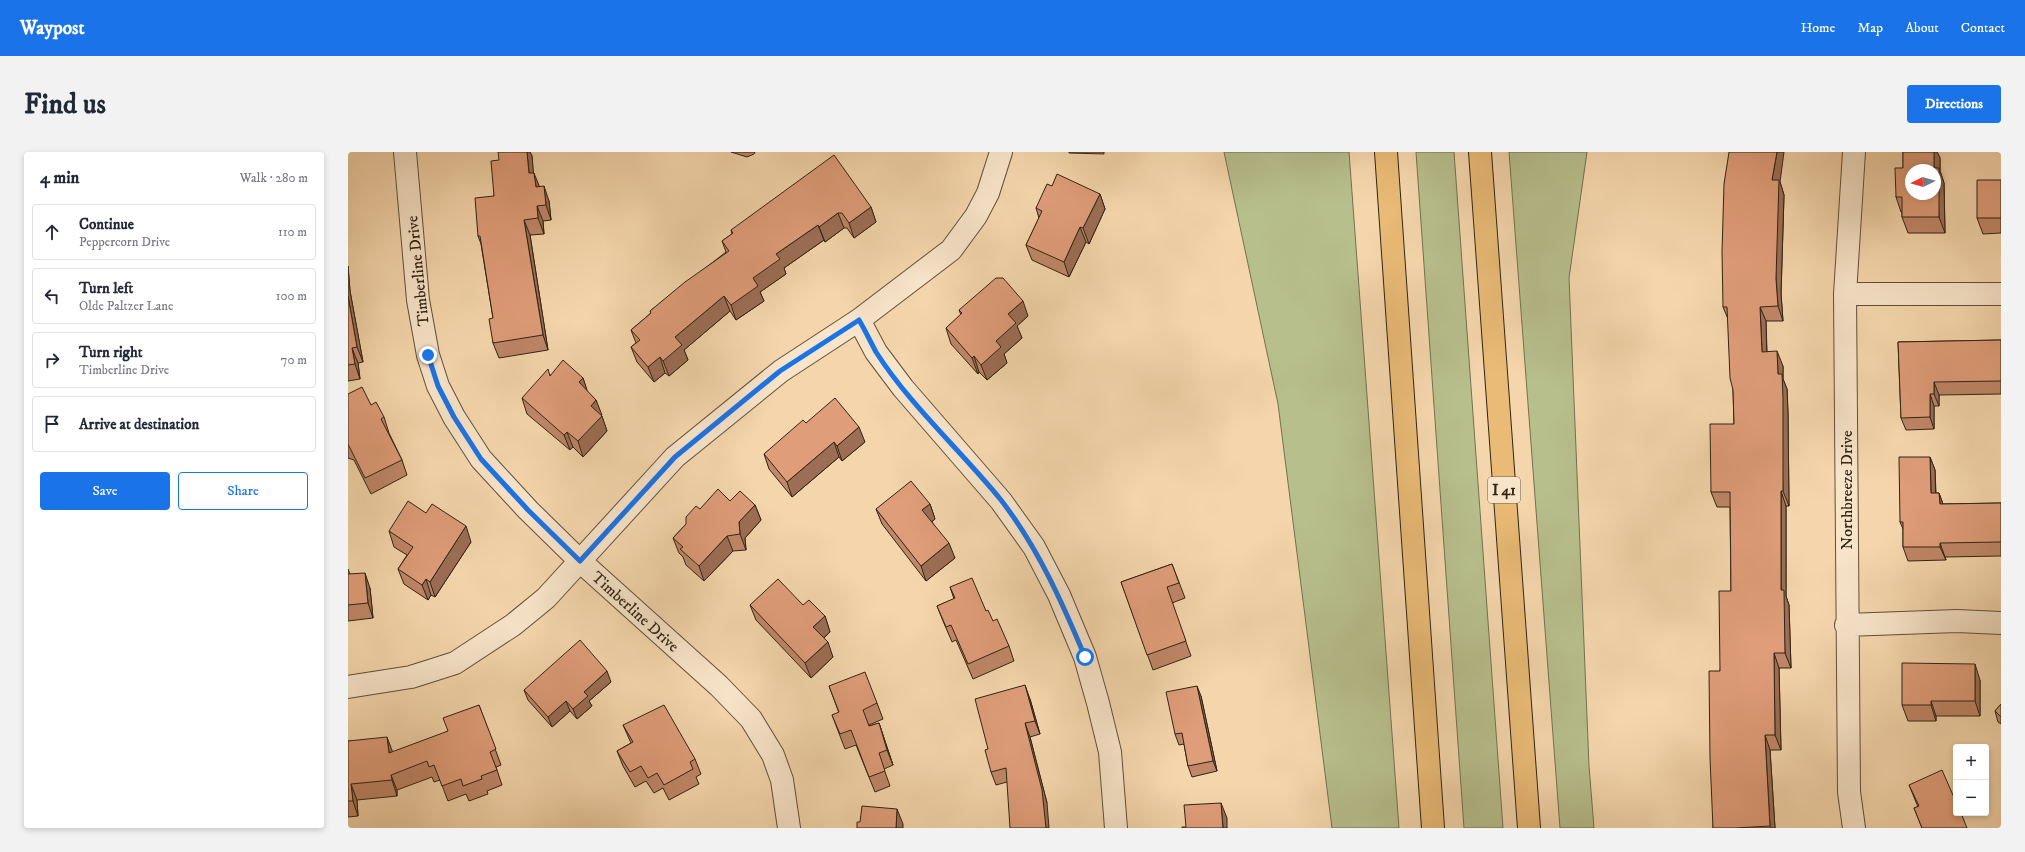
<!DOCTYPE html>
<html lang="en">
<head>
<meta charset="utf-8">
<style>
	body { margin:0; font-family:"IM FELL DW Pica",serif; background:#f2f2f3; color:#1f2937 }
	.controls { position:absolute; right:12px; bottom:12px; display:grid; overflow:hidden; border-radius:4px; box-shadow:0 2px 6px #0003 }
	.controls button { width:36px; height:36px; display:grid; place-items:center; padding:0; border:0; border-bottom:1px solid #e0e1e3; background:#fff; color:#1f2937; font:20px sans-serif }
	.compass { position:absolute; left:1557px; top:12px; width:36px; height:36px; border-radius:50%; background:#fff; box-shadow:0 2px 6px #0003; rotate:265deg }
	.stop { position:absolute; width:12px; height:12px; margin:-9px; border:3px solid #1a73e8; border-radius:50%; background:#fff }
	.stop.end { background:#1a73e8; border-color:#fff; box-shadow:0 1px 4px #0008 }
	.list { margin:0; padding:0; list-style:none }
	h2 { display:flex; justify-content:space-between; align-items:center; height:52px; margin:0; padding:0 16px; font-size:17px }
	h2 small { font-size:13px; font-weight:400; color:#747a83 }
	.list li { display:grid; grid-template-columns:26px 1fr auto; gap:12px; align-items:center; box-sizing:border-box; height:56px; margin:0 8px 8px; padding:0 8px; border:1px solid #e0e1e3; border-radius:4px }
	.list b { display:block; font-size:15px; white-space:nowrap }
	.list p { margin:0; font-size:13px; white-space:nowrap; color:#747a83 }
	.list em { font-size:13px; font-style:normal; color:#747a83 }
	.actions { display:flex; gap:8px; padding:12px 16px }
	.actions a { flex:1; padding:9px 0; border:1px solid #1a73e8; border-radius:4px; text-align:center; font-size:14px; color:#1a73e8 }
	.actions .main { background:#1a73e8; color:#fff }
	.icon { flex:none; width:22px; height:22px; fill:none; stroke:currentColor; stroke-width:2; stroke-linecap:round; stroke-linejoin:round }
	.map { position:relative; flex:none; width:1653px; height:676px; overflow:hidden; border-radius:4px }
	header { display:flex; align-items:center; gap:24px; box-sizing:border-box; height:56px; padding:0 20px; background:#1a73e8; color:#fff }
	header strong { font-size:19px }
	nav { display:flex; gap:22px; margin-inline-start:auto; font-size:14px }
	.intro { display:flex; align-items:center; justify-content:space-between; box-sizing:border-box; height:96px; padding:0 24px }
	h1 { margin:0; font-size:28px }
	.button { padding:10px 18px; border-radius:4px; background:#1a73e8; color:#fff; font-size:14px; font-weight:700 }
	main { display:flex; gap:24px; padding:0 24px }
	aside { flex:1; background:#fff; border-radius:4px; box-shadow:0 2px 6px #0003 }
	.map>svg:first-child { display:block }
	.green { fill:#b7bf8d; stroke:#737251 }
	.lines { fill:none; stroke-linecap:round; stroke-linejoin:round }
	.street-casing { stroke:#60503b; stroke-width:24 }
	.highway-casing { stroke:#2f2415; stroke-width:24 }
	.street { stroke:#f8e4c9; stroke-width:22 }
	.highway { stroke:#eabb76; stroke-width:22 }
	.wall { fill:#c08768; stroke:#2f2415 }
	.shaded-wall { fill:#9c6e55; stroke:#2f2415 }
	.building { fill:#df9d79; stroke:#2f2415; fill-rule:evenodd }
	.route { stroke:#1a73e8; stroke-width:5 }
	.labels { text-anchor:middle; stroke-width:4; stroke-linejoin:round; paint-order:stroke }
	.shield { fill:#f8e4c9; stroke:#6b5e4b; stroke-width:1 }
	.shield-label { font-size:15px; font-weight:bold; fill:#2f2415 }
	.street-label { font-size:16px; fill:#2f2415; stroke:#f8e4c9 }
</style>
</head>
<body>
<header>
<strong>Waypost</strong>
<nav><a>Home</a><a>Map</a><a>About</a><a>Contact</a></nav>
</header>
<div class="intro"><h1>Find us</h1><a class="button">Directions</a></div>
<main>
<aside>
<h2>4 min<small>Walk · 280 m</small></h2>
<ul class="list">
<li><svg class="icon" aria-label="ahead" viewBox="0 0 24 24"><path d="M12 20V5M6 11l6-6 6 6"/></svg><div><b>Continue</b><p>Peppercorn Drive</p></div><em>110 m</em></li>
<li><svg class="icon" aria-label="left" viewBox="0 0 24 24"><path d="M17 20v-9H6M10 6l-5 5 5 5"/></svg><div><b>Turn left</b><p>Olde Paltzer Lane</p></div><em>100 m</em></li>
<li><svg class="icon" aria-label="right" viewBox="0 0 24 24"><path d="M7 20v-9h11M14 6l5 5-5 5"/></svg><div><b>Turn right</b><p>Timberline Drive</p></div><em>70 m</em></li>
<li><svg class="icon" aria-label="arrive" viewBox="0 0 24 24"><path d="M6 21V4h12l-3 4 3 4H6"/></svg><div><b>Arrive at destination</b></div></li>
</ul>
<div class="actions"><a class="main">Save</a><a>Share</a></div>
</aside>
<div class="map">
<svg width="1653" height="676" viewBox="0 0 1653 676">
	<rect width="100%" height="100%" fill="#f5d6ac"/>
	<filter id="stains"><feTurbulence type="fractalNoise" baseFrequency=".005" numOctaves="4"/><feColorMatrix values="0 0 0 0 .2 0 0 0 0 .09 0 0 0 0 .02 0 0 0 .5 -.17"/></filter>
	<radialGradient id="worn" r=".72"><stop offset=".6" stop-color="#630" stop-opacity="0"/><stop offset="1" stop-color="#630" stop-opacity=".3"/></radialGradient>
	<path class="green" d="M876,0h125l50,676h-67l-54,-424z
		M1068,0h38l49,676h-39z
		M1161,0h78l-18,126 20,488 5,62h-34z"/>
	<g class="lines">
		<g class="street-casing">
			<path id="street" d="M57,0l13,148 10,55 10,31 16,31 27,42 47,51 52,51 139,125 32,33 22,36 9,25 7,48
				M1506,0l-9,142 4,498 5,36
				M1497,142h156
				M511,168l17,32 27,36 98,113 33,46 25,48 26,62 13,46 12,49 6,76
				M1498,473l111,-4 44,2
				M0,535l63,-10 44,-14 58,-38 33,-27 129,-141 106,-86 78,-51 92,-70 25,-34 12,-23 13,-41"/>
		</g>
		<g class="highway-casing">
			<path id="highway" d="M1038,0l47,676
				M1132,0l49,676"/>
		</g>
		<use href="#street" class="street"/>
		<use href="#highway" class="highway"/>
	</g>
	<path class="wall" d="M179,0h3l2,4 1,17 6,13 10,15 2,19 -8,1 1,13 -14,1 18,115 -49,8 -6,-15v-25l-12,-74 -3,-8 16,-40 5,-36z
		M383,0h24l-1,2 -7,3z
		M721,0h35v2l-35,-1z
		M1555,0h34l3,6v13l4,12 1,50h-37l-6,-16v-5h-1l-5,-15 7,-29z
		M1653,28v53l-18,1 -6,-16z
		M1432,30l4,13 -3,99 2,27h-17l1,30 16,15v13l4,10 1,24 1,93h-3v90l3,9 2,63h-12l2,82h-11l5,78h-62l7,-157 11,-80 -1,-84h-13l-6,-15 23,-68 -1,-34 -5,-71 -5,-12z
		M704,34l48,8 5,15 -16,35 -3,-2 -17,35 -37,-17 -6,-15 13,-27 -3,-10z
		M523,55l5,15 -22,16 -7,-10h-3l-19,14 -1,-2 -40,28 2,6 -26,18 4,9 -28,19 -6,-9 -46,39 4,10 -19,16 -4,-3 -11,9 -17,-20 -6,-15 5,-4 -5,-13 20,-17 -1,-2 76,-59 -4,-11 10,-7 -1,-4z
		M0,114l2,25 13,71 -5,1 2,16 -12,2z
		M611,158l69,6 -11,10 5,12 -18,16 3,9 -20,17 -8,-8 -1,2 -27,-30 -5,-16 15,-13z
		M1653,188v54l-62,1v11h-5v23l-28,1 -5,-12 -3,-76z
		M202,223l33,3 4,13 9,9 11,31 -24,26 -10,-10 -3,3 -43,-36 -5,-16z
		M0,242l23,11 13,12 5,16 13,27 5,15 -36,19 -17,-34 -6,-2z
		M458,271l59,19 -23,19 -3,-4 -47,40 -23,-28 -5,-15z
		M1582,305l5,13 1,23h3l4,11 58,-1v53l-56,1 1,3 -38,1 -5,-14v-18l-3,-7z
		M382,349l25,4 6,15 -16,18 1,12 -13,1 -29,30 -18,-16 -3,-8 -4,-4 -6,-15 27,-29z
		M582,352l5,15 -3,3 23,36 -29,23 -44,-57 -6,-15z
		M78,361l45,29 -36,55 -4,-2 -3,5 -24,-16 -6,-15 9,-14 -13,-8 -5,-16z
		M824,412l13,34 -13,5 19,53 -38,14 -32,-88z
		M0,417l2,5 20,14 3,30 -25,3z
		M602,435l36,24 23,35 5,15 -41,18 -17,-39 -4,2 -9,-21 -6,-15 17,-7z
		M402,453h53l22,11 5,16 -6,6 9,19 -22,21 -55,-58z
		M1632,528v36h-44v5h-28l-6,-16z
		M263,530l-22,19 3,5 -15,13 -7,-8 -18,16 -24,-27 -4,-10z
		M481,534l48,17 6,16 -14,6v1l10,-3 14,42 -9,4 6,17 -15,6 -19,-47 -11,4 -13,-34 7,-2z
		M853,544l16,75 -25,6 -4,-11 -4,-22 -5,1 -4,-11z
		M682,547l10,35 -10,3 17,66 -40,-21 -11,3 -5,-13z
		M1653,552v20l-3,-2 -3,-11z
		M131,553l22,60 -5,2 6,18 -15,6 1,3 -19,7 -3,-7 -18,7 -8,-21 -6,2 -2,-5 -35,13v6l-40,4 1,16 -10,1v-76l45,11 55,-20z
		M275,573l72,34 6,15 -5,3 3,7 -30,16 -6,-12 -9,5 -8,-12 -11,6 -12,-21 -6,-15 14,-8z
		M1561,633l58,43h-45l-8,-20 4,-1z"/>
	<path class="shaded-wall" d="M179,0h3l2,4 3,33 -6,-16z
		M1429,0h7l-4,30 4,13 -3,99 2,27 -5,-15 -2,-27 -4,-99z
		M1586,0h3l3,6v13l4,12 1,50 -6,-16 -5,-49z
		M186,21l6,15 -4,-1z
		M196,34l5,15 2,19 -5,-15z
		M752,42l5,15 -16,35 -6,-16z
		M189,54l6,15 1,13 -6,-16z
		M523,55l5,15 -22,16 -5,-15z
		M490,61l6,15 -19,14 -6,-15z
		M176,68l6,15 18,115 -5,-15z
		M470,73l6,15 -40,28 2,6 -26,18 4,9 -28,19 -5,-15 22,-27 23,-24z
		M732,75l6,15 -17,35 -5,-15z
		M0,114l2,25 13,71 -6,-15 -9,-51z
		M376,144l6,15 -46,39 4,10 -19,16 -6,-15 12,-24z
		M675,149l5,15 -11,10 5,12 -18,16 3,9 -20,17 -6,-15 27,-51z
		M1412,155l6,14 1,45 -5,-14z
		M4,196l6,15 2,16 -5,-15z
		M1429,199l6,15v13l4,10 1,24 1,93 -6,-15z
		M626,204l5,16 -1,2 -6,-16z
		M312,205l5,16 -11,9 -6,-15z
		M235,226l5,15 -9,-11z
		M1586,230l5,13v11l-5,-12z
		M1582,242l4,12v23l-4,-12z
		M248,248l6,15 -2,2 2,-1 5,15 -24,26 -5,-16 13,-35z
		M511,275l6,15 -23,19 -5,-15z
		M219,280l6,15 -3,3 -6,-15z
		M486,290l5,15 -47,40 -5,-15z
		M1582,305l5,13 1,37 -5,-14z
		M1433,339l5,15v90l3,9 2,63 -6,-15 -4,-63z
		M1591,341l5,14 -4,-3z
		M582,352l5,15 -7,6 -6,-15z
		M407,353l6,15 -16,18 1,12 -6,-16 -1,-12z
		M118,374l5,16 -36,55 -5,-15z
		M379,384l6,15 -29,30 -5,-15z
		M601,391l6,15 -29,23 -5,-15z
		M1592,391l5,14 1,3 -6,-13z
		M17,421l5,15 3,30 -5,-15z
		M78,427l5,16 -3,5 -6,-15z
		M477,464l5,16 -11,10 -6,-15z
		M480,490l5,15 -22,21 -6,-15z
		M1426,501l5,15 2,82 -6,-15z
		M1627,512l5,16v36l-5,-15z
		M259,519l4,11 -22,19 3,5 -15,13 -4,-10 11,-17z
		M677,533l5,14 10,35 -5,-13z
		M849,534l4,10 16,75 -4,-10z
		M218,549l4,10 -18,16 -4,-10z
		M1583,549l5,15v5l-5,-16z
		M531,571l14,42 -6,-15z
		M677,571l5,14 17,66 2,25h-3z
		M1417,583l5,15 5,78h-4l-1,-2z
		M39,585l6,16h-4z
		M43,623l6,15v6l-5,-16z
		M3,632l6,16 1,16 -5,-15z
		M873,651l6,15v10h-4z
		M549,657l6,15v4h-7z"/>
	<path class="building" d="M150,0h29l2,21h5l2,14 8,-1 2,19 -9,1 1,12 -14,2 19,115 -50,8 -4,-24 4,-1 -13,-82h-2l-3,-38 19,-2 -3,-35 8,-1z
		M1381,0h48l-5,28h7l-3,99 2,27 -18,1 2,45 15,-1 1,23h4l1,24v93h-2v99h3l1,63h-11l1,82h-10l5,91 -35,2h-22l-3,-70 -1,-87h11l-1,-80h12l-1,-99h-19l-1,-68h24l-1,-34 -3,-12 -3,-71h-4l-1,-55 2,-68z
		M1555,0h31v16h5v49h-37v-20h-6l-1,-29h8zM1563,18h24v24h-24z
		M486,3l37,52 -22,16 -7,-10h-4l-19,14 -1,-2 -42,29 4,5 -27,19 5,8 -27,19 -7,-9 -49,41 7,8 -19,16 -3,-4 -12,10 -17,-20 9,-7 -9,-10 20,-17 -1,-2 35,-29 44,-31 -7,-10 11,-8 -2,-3z
		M709,22l43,20 -17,34 -3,-1 -16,35 -38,-17 16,-34 -6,-3 11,-24 5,2z
		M1629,28h24v38h-24z
		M648,126h7l20,23 -15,13 8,9 -20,18 5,6 -20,18 -7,-9 -2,2 -26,-30 16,-15 -3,-3z
		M0,144l9,51 -5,1 3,16 -7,1z
		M1653,188v41l-67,1v12h-4v23l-29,1 -3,-76z
		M215,208l20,18 -4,4 17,18 -5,6 11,10 -24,25 -11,-9 -3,3 -42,-37 26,-29 2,7z
		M14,235l9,18 5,-3 8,15 -3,2 21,41 -37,18 -17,-34v-50z
		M487,246l24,29 -22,19 -3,-4 -47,40 -23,-28 39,-34 3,3z
		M1551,305h31l1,36h8l1,11 61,-1v39l-61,1v4h-37v-25h-3z
		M563,329l19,23 -8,6 27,33 -28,23 -45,-57z
		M370,337l12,12 10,-10 15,14 -16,17 1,12 -13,2 -28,30 -19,-17 3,-2 -10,-9 13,-14v-7l10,-11 4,3z
		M60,349l18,12 6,-9 34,22 -36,56 -4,-3 -4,6 -24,-16 15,-22 -24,-16z
		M824,412l7,19 -12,4 19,54 -39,14 -26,-73z
		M17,421l3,30 -20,2v-31z
		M624,426l14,33 2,-1 5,11 4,-2 12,27 -41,18 -17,-39 -5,2 -9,-21 18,-8 -5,-11z
		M430,427l25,26 6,-5 16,16 -12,11 15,15 -23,21 -55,-58z
		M232,488l27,31 -23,21 4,4 -15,13 -7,-8 -18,16 -24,-27z
		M1554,511l73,1v37h-44v4h-29z
		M517,520l12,31 -14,7 6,16 10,-3 8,27 -8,3 6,18 -16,6 -18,-47 -11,4 -8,-19 7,-3 -10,-26z
		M677,533l10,36 -10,2 17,67 4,38h-36l-4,-60 -15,4 -6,-22 3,-1 -13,-50z
		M849,534l16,75 -25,5 -6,-33 -7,1 -9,-42z
		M1653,552v13l-6,-6z
		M131,553l17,44 -6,3 7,18 -16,6 1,3 -19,7 -2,-7 -19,7 -8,-21 -5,2 -2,-6 -36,14 1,5 -41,4 2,17h-5v-60l39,-4 2,16 59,-22 -5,-13z
		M316,553l31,54 -5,3 3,7 -29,16 -7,-12 -9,5 -7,-12 -11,6 -13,-21 16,-9 -10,-17z
		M1594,618l14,32v11h5l6,15h-45l-8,-20 5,-2 -10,-21z
		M873,651l2,25h-41v-1h4l-2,-22z
		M514,654l35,3 -1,19h-39v-6h3z"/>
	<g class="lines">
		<path class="route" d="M80,203l10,31 16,31 27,42 47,51 52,51 95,-104 105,-86 79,-51c6,10 11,21 17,32 33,52 86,100 125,148 37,48 61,102 84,157"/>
	</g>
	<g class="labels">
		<rect class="shield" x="1140" y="325" width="32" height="26" rx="3"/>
		<g class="shield-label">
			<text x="1156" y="343">I 41</text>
		</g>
		<g class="street-label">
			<text transform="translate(69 119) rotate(-96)" y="6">Timberline Drive</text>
			<text transform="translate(1498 338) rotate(-90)" y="6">Northbreeze Drive</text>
			<text transform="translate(288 459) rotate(42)" y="6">Timberline Drive</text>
		</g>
	</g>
	<rect width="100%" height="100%" filter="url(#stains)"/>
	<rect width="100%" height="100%" fill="url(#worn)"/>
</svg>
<div class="controls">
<button>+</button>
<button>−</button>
</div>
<svg class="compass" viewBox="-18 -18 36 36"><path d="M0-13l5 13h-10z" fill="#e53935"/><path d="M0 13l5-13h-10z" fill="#747a83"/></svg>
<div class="stop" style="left:737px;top:505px"></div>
<div class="stop end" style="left:80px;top:203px"></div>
</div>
</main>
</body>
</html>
